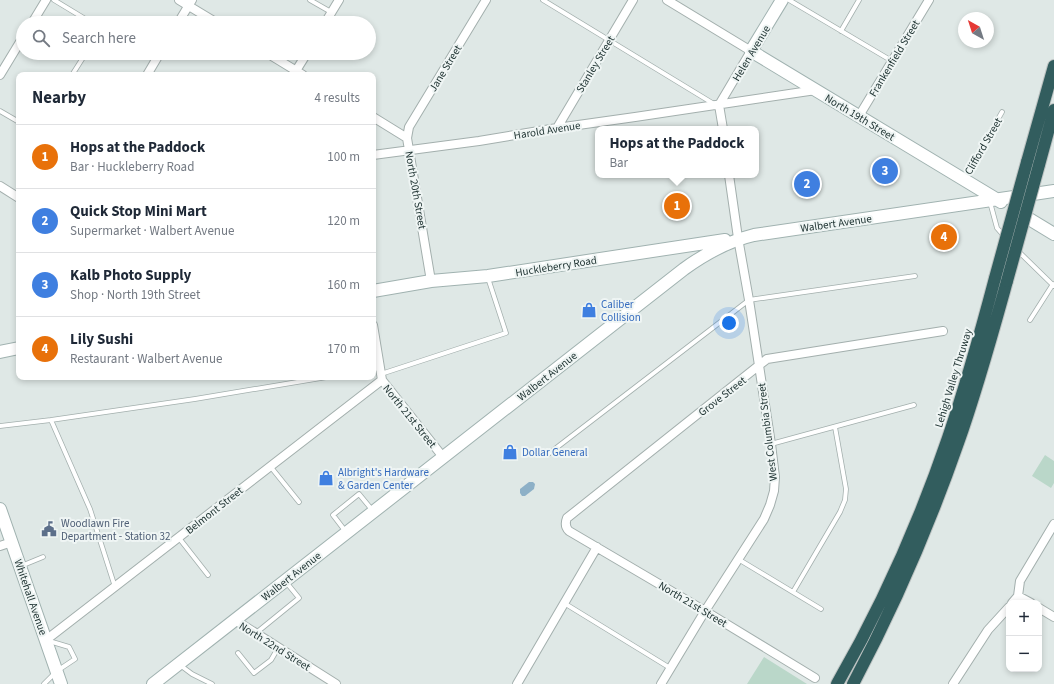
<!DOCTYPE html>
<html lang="en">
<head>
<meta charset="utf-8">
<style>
	body { margin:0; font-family:"Source Sans 3",sans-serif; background:#f6f6f7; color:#1f2937 }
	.controls { position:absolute; right:12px; bottom:12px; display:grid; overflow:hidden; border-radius:8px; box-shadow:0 2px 6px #0003 }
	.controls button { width:36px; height:36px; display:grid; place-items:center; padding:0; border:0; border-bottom:1px solid #e0e1e3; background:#fff; color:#1f2937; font:20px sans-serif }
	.compass { position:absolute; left:958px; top:12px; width:36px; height:36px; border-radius:50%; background:#fff; box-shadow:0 2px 6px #0003; rotate:321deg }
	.you { position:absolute; left:729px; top:323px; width:14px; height:14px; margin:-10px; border:3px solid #fff; border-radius:50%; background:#1a73e8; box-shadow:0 0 0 6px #1a73e833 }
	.badge { display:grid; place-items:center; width:26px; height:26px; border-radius:50%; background:#765f4c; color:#fff; font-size:13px; font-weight:700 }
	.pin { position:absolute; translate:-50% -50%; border:2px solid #fff; box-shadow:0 1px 4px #0006 }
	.popup { position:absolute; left:595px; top:126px; width:164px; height:52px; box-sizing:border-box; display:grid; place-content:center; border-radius:8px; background:#fff; filter:drop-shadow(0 1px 3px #0005); font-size:13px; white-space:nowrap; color:#747a83 }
	.popup b { font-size:15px; color:#1f2937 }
	.popup::after { content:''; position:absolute; left:50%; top:100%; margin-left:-8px; border:8px solid transparent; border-top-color:#fff }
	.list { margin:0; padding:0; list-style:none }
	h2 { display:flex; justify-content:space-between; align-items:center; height:52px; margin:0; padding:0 16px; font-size:17px }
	h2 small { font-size:13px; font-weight:400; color:#747a83 }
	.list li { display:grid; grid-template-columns:26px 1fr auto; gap:12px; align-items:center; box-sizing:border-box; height:64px; padding:0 16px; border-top:1px solid #e0e1e3 }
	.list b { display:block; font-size:15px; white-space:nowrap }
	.list p { margin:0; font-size:13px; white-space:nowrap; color:#747a83 }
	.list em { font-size:13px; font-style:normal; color:#747a83 }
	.icon { flex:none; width:22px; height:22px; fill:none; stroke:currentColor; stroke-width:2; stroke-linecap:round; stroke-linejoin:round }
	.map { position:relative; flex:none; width:1054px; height:684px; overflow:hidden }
	.search { position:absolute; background:#fff; box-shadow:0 2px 6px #0003; left:16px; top:16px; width:360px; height:44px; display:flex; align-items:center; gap:10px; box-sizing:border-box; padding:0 14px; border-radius:22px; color:#747a83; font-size:15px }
	.panel { position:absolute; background:#fff; box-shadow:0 2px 6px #0003; left:16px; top:72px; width:360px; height:308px; border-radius:8px }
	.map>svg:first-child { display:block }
	.green { fill:#bad7c9 }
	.water { fill:#8db0c7 }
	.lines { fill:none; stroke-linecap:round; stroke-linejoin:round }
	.lane-casing { stroke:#a3afad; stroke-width:5.5 }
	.street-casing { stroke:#a3afad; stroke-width:10 }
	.secondary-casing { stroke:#a0b2b0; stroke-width:14 }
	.highway-casing { stroke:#bdc3c2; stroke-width:14 }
	.lane { stroke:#fff; stroke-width:4 }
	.street { stroke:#fff; stroke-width:8 }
	.secondary { stroke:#fff; stroke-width:12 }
	.highway { stroke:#325d5e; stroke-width:12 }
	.highway-bridge-casing { stroke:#bdc3c2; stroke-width:14; stroke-linecap:butt }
	.highway-bridge { stroke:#325d5e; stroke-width:12 }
	.labels { text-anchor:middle; stroke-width:4; stroke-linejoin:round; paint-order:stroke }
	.street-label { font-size:11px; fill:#223635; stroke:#eff5f4 }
	.shop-label { font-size:11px; fill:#366cbe; stroke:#eff5f4; text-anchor:start }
	.service-label { font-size:11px; fill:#4e5e75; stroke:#eff5f4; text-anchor:start }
</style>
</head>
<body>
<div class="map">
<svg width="1054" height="684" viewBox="0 0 1054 684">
	<rect width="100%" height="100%" fill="#dfe8e6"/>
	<path class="green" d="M1045,455l9,6v22l-3,5 -19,-12z
		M764,657l43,27h-60z"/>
	<path class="water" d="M529,482h4l2,2 -1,5 -9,7h-3l-2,-3v-4z"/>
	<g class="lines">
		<g class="lane-casing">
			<path id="lane" d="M54,0l38,23
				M310,0l21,12
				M543,0l171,104
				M789,0l103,61
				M841,31l18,-31
				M143,53l12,7
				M72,75l14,-22
				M0,111l19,11
				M965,178l37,-66
				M990,202l7,26 7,8
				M1017,250l37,36
				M1030,320l23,-36
				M373,369l7,-1
				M381,374l125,-41 -18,-55
				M0,426l51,-6
				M771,444l143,-39
				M547,455l202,-155 166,-24
				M270,466l29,36
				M346,532l-13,-17 26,-21 14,17
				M179,538l29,37
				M738,559l83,50
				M21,566l22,-9
				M115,587l-25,-78 -39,-89 144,-21 132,-22
				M793,592l47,-80 5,-12 1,-11 -11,-62
				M564,603l106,65
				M256,633l43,-35 -13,-16
				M238,653l16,20 17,-13 7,-12
				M180,665l12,9 20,10
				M44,684l13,-13 18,-12 -6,-12 -20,-6"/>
		</g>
		<g class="street-casing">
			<path id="street" d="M179,0l38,23
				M667,0l84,51 -32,54 4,24
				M32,23l14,-23
				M178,23l14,-23
				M325,23l14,-23
				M267,53l36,22
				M294,74l13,-21
				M0,75l23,-38
				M147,75l13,-22
				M859,116l70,-116
				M373,117l34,21
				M557,128l76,-128
				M373,155l106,-14 78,-13 78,-11 181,-27
				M0,186l19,12
				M431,281l-24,-143 2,-11 77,-127
				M373,325l9,55 61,77
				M0,546l12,-4
				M1018,596l13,7
				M1012,603l6,-7 2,-15 34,-57
				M1039,608l15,9
				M235,620l101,64
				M46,640l336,-260
				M815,678l-110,-67 -136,-80c-4,-4 -4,-8 -2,-13l200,-159 176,-28
				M517,684l80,-137
				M661,684l44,-73 59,-92 6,-14 4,-14 1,-14 -4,-33 -22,-144 -11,-62 -9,-63
				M953,684l35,-54 21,-23"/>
		</g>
		<g class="secondary-casing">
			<path id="secondary" d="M782,0l-31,51 250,151
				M1016,211l38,23
				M373,291l58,-10 57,-5 237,-36
				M0,352l19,-4
				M0,509l61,175
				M153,684l531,-415c22,-16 44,-28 70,-34l300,-44"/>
		</g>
		<g class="highway-casing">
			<path id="highway" d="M1027,162l27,-96
				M1039,165l15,-55
				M837,684c45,-78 82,-161 111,-246 18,-53 33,-107 47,-160
				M853,684c41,-77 76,-158 105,-241 19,-53 34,-108 49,-162"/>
		</g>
		<use href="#lane" class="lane"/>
		<use href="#street" class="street"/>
		<use href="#secondary" class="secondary"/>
		<use href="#highway" class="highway"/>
		<g class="highway-bridge-casing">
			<path id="highway-bridge" d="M995,278l32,-116
				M1007,281l32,-116"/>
		</g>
		<use href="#highway-bridge" class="highway-bridge"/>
	</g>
	<defs>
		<g id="shop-bare" transform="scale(1.2)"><path d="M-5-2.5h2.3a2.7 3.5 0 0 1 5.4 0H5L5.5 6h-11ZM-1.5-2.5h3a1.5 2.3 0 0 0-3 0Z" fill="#3f7fe0" stroke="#eff5f4" stroke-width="2.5" paint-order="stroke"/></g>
		<g id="civic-bare" transform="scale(1.2)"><path d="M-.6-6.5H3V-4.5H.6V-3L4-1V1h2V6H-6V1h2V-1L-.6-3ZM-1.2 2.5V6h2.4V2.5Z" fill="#5c6f8a" stroke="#eff5f4" stroke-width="2.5" paint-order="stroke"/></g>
	</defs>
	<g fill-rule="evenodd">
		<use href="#shop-bare" x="589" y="310"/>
		<use href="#shop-bare" x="510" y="452"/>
		<use href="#shop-bare" x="326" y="478"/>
		<use href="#civic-bare" x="49" y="529"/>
	</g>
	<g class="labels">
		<g class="street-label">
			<text transform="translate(751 53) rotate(-59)" y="4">Helen Avenue</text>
			<text transform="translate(894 58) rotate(-59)" y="4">Frankenfield Street</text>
			<text transform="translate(595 64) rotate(-59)" y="4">Stanley Street</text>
			<text transform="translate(445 68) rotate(-59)" y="4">Jane Street</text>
			<text transform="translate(860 117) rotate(31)" y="4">North 19th Street</text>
			<text transform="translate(547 130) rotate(-9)" y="4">Harold Avenue</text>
			<text transform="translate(983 146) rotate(-60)" y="4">Clifford Street</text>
			<text transform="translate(416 190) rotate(80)" y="4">North 20th Street</text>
			<text transform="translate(836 223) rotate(-8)" y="4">Walbert Avenue</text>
			<text transform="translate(556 266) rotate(-9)" y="4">Huckleberry Road</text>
			<text transform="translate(547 376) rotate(-38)" y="4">Walbert Avenue</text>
			<text transform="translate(953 378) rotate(-73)" y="4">Lehigh Valley Thruway</text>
			<text transform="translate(722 396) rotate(-38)" y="4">Grove Street</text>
			<text transform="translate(410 416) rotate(51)" y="4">North 21st Street</text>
			<text transform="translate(767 432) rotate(-97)" y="4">West Columbia Street</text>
			<text transform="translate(214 510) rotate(-38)" y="4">Belmont Street</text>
			<text transform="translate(291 576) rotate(-38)" y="4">Walbert Avenue</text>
			<text transform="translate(31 597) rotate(71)" y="4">Whitehall Avenue</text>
			<text transform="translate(693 604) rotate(31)" y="4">North 21st Street</text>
			<text transform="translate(275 646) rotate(32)" y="4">North 22nd Street</text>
		</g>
		<g class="shop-label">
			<text x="601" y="308">Caliber<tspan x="601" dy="13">Collision</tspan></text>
			<text x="522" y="456">Dollar General</text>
			<text x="338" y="476">Albright's Hardware<tspan x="338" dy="13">&amp; Garden Center</tspan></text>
		</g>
		<g class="service-label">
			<text x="61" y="527">Woodlawn Fire<tspan x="61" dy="13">Department - Station 32</tspan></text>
		</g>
	</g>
</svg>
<div class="controls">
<button>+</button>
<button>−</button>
</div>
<svg class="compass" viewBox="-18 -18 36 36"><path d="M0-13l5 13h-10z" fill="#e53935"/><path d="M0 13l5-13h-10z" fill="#747a83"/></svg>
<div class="you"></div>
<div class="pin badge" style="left:677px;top:206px;background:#e8710a">1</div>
<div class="popup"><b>Hops at the Paddock</b>Bar</div>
<div class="pin badge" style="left:807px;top:184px;background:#3f7fe0">2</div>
<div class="pin badge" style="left:885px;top:171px;background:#3f7fe0">3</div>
<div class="pin badge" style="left:944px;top:237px;background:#e8710a">4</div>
<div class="search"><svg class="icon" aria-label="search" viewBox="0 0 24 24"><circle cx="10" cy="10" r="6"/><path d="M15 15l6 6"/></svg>Search here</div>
<section class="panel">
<h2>Nearby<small>4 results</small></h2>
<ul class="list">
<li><span class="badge" style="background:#e8710a">1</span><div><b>Hops at the Paddock</b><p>Bar · Huckleberry Road</p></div><em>100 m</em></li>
<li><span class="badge" style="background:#3f7fe0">2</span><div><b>Quick Stop Mini Mart</b><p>Supermarket · Walbert Avenue</p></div><em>120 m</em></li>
<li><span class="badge" style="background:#3f7fe0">3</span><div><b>Kalb Photo Supply</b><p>Shop · North 19th Street</p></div><em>160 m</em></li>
<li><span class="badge" style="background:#e8710a">4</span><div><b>Lily Sushi</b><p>Restaurant · Walbert Avenue</p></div><em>170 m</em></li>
</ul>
</section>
</div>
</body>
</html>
